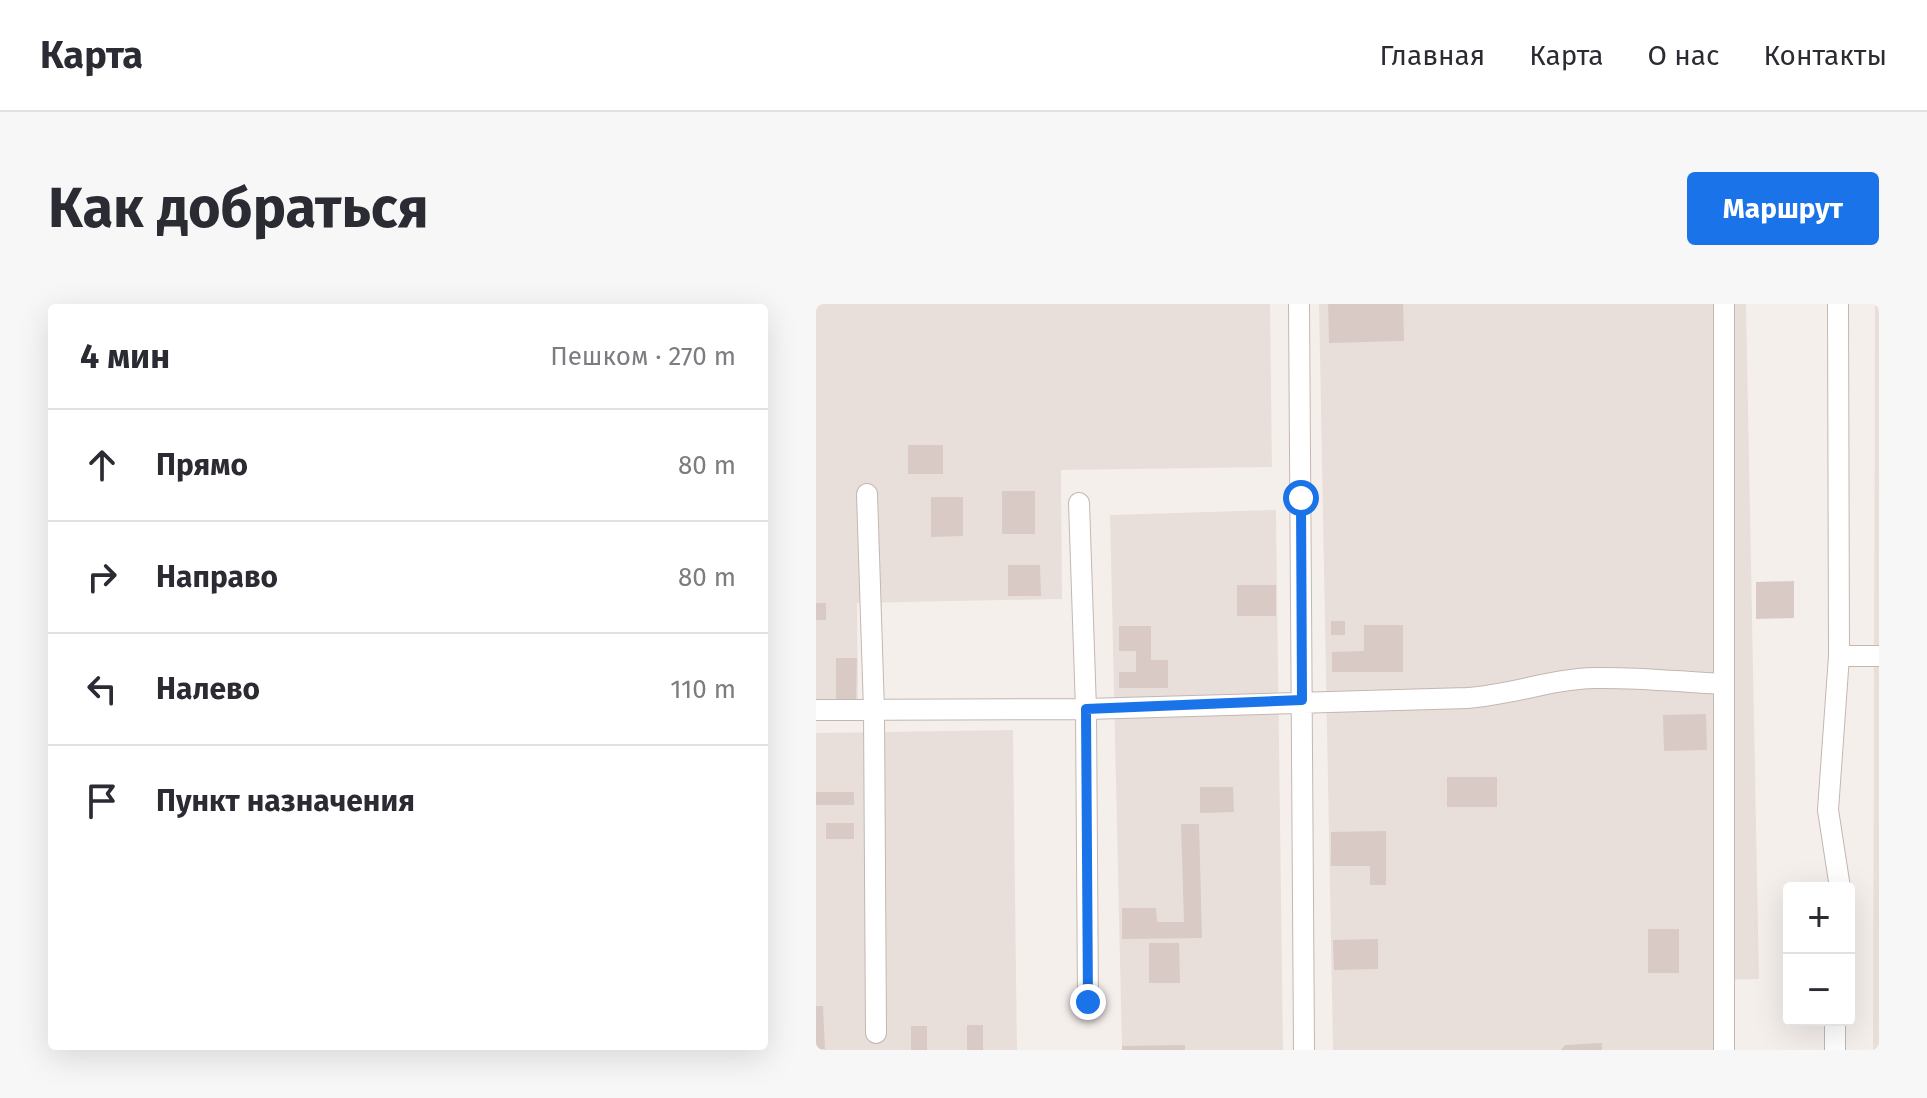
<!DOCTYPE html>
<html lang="ru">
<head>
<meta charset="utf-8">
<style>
	body { margin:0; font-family:"Fira Sans",sans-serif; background:#f7f7f7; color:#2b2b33 }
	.controls { position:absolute; right:24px; bottom:24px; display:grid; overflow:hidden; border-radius:8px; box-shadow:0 8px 32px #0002 }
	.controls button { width:72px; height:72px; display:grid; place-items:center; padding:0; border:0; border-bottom:2px solid #e1e1e2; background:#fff; color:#2b2b33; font:40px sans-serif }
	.stop { position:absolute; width:24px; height:24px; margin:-18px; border:6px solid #1a73e8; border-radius:50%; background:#fff }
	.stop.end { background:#1a73e8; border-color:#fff; box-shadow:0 2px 8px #0008 }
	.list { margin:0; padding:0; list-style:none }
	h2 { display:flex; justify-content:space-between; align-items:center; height:104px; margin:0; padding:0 32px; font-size:34px }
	h2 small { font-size:26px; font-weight:400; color:#7c7c81 }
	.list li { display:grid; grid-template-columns:52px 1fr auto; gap:24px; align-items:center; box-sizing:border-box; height:112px; padding:0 32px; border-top:2px solid #e1e1e2 }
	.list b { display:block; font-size:30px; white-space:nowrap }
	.list em { font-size:26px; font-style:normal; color:#7c7c81 }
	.icon { flex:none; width:44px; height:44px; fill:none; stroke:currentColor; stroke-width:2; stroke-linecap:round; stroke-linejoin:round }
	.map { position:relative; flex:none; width:1063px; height:746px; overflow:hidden; border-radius:8px }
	header { display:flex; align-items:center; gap:48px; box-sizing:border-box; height:112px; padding:0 40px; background:#fff; border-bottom:2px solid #e1e1e2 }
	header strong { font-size:38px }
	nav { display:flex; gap:44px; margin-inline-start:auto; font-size:28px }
	.intro { display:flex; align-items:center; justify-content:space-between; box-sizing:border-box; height:192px; padding:0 48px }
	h1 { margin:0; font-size:56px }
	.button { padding:20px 36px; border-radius:8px; background:#1a73e8; color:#fff; font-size:28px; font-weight:700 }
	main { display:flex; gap:48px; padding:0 48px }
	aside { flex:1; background:#fff; border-radius:8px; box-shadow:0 8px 32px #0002 }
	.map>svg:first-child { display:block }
	.residential { fill:#e9dfda }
	.building { fill:#d9cac5 }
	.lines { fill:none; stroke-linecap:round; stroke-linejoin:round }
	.street-casing { stroke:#c3b7b2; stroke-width:22 }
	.street { stroke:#fff; stroke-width:20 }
	.route { stroke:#1a73e8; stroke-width:10 }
</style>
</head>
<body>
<header>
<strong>Карта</strong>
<nav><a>Главная</a><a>Карта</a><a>О нас</a><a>Контакты</a></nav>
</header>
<div class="intro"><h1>Как добраться</h1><a class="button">Маршрут</a></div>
<main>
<aside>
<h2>4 мин<small>Пешком · 270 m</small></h2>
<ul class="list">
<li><svg class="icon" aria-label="ahead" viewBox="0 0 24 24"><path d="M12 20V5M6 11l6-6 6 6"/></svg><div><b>Прямо</b></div><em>80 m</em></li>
<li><svg class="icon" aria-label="right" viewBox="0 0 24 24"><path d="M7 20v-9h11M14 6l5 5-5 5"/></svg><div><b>Направо</b></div><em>80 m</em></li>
<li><svg class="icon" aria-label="left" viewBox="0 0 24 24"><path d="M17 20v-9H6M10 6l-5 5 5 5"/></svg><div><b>Налево</b></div><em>110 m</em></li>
<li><svg class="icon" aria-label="arrive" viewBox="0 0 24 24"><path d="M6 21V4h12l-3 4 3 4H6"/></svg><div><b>Пункт назначения</b></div></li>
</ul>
</aside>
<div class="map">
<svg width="1063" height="746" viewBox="0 0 1063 746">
	<rect width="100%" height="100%" fill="#f5efec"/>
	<path class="residential" d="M0,0h454l2,163 -211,3 1,129 -205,4 1,96 -42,1z
		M503,0h427l13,675 -40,1 1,70h-387z
		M1059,0h4v746h-6z
		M460,206l7,540h-161l-12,-535z
		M197,426l4,320h-201v-317z"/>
	<path class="building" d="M512,0h75l1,37 -75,2z
		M92,141h35v29h-35z
		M186,187h33v43h-33z
		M115,193h32v39l-32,1z
		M192,261h32l1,31h-33z
		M978,277v37l-38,1v-37z
		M421,281h39v31h-39z
		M0,299h10v17h-10z
		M515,317h14v14h-14z
		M548,321h39v47h-71v-20l32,-1z
		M303,322h32v34h17v28h-49v-16h17v-21h-17z
		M20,354h21l-1,42 -20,-1z
		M890,410l1,36 -43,1 -1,-36z
		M631,473h50v30h-50z
		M384,483h33l1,25 -34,1z
		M0,488h38v13h-38z
		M10,519h28v16h-28z
		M365,520h18l3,114 -80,1v-31h34l1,14h27z
		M570,527v54h-16v-19h-39v-34z
		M832,625h31v44h-31z
		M562,635v30l-44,1 -1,-30z
		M333,639h30l1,40h-31z
		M0,702h7l2,43h-9z
		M151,721h16v25h-16z
		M95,722h16v24h-16z
		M786,739v7h-41l4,-5z
		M369,741v5h-63v-4z"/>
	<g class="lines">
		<g class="street-casing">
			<path id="street" d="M483,0l5,746
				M908,0v746
				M1022,0l1,352 -11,154 12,78
				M51,190l7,216 2,323
				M1023,352h40
				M0,406l270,-1 -7,-206
				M272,698l-2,-293 381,-11c44,-3 84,-19 128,-20 43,-1 86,4 129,6
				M1019,716v30"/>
		</g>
		<use href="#street" class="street"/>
	</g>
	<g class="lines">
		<path class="route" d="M272,698l-2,-293 216,-9 -1,-202"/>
	</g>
</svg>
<div class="controls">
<button>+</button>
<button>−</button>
</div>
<div class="stop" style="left:485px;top:194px"></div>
<div class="stop end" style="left:272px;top:698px"></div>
</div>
</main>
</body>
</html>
